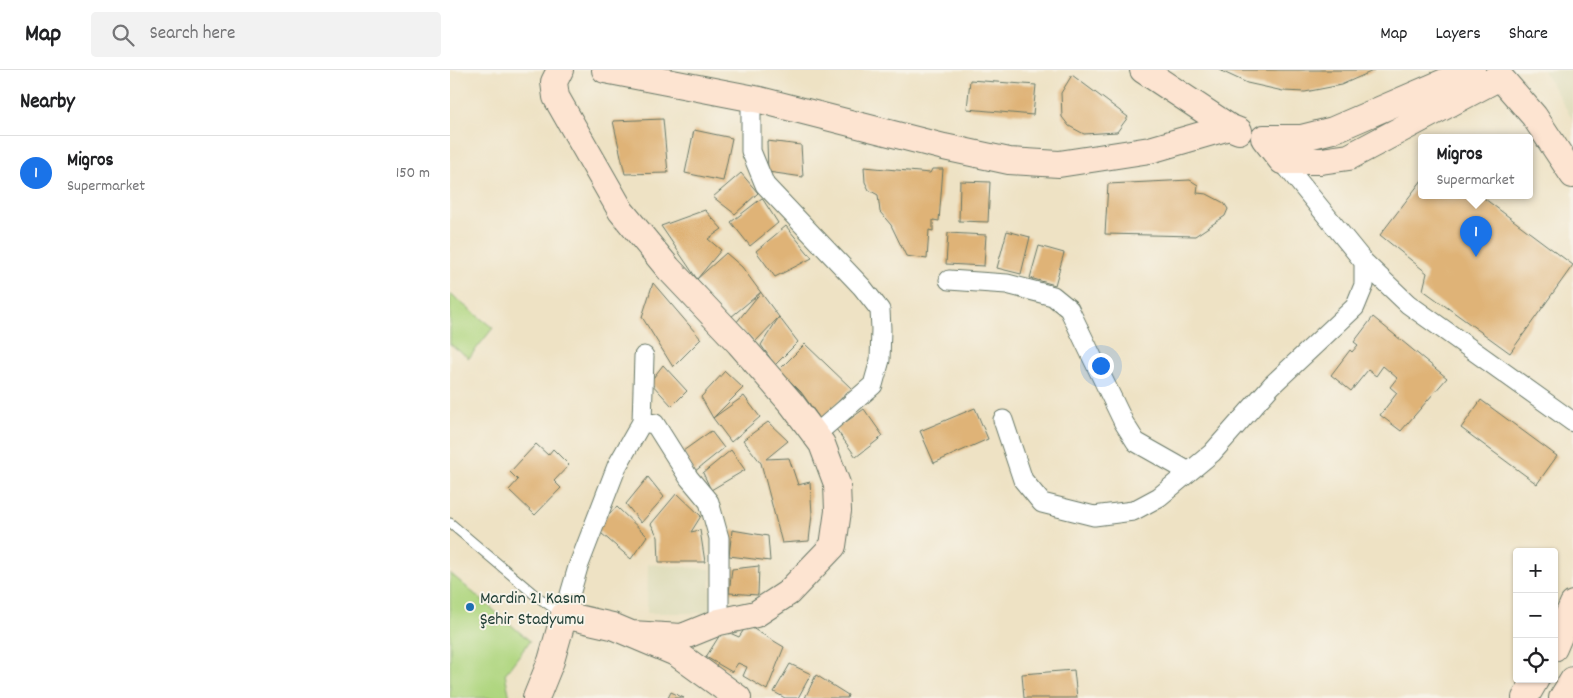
<!DOCTYPE html>
<html lang="en">
<head>
<meta charset="utf-8">
<style>
	body { margin:0; font-family:Dekko,sans-serif; background:#f2f2f2; color:#202124 }
	.controls { position:absolute; right:15px; bottom:15px; display:grid; overflow:hidden; border-radius:5px; box-shadow:0 1px 4px #0004 }
	.controls button { width:45px; height:45px; display:grid; place-items:center; padding:0; border:0; border-bottom:1px solid #e0e0e0; background:#fff; color:#202124; font:25px sans-serif }
	.you { position:absolute; left:650px; top:295px; width:18px; height:18px; margin:-12px; border:4px solid #fff; border-radius:50%; background:#1a73e8; box-shadow:0 0 0 8px #1a73e833 }
	.badge { display:grid; place-items:center; width:32px; height:32px; border-radius:50%; background:#1a73e8; color:#fff; font-size:16px; font-weight:700 }
	.pin { position:absolute; translate:-50% -41px; filter:drop-shadow(0 1px 2px #0008) }
	.pin::after { content:''; position:absolute; top:26px; width:18px; height:15px; background:inherit; clip-path:polygon(0 0,100% 0,50% 100%) }
	.popup { position:absolute; left:968px; top:64px; width:115px; height:65px; box-sizing:border-box; display:grid; place-content:center; border-radius:5px; background:#fff; filter:drop-shadow(0 1px 4px #0005); font-size:16px; white-space:nowrap; color:#757577 }
	.popup b { font-size:19px; color:#202124 }
	.popup::after { content:''; position:absolute; left:50%; top:100%; margin-left:-10px; border:10px solid transparent; border-top-color:#fff }
	.list { margin:0; padding:0; list-style:none }
	h2 { display:flex; justify-content:space-between; align-items:center; height:65px; margin:0; padding:0 20px; font-size:21px }
	h2 small { font-size:16px; font-weight:400; color:#757577 }
	.list li { display:grid; grid-template-columns:32px 1fr auto; gap:15px; align-items:center; box-sizing:border-box; height:75px; padding:0 20px; border-top:1px solid #e0e0e0 }
	.list b { display:block; font-size:19px; white-space:nowrap }
	.list p { margin:0; font-size:16px; white-space:nowrap; color:#757577 }
	.list em { font-size:16px; font-style:normal; color:#757577 }
	.icon { flex:none; width:28px; height:28px; fill:none; stroke:currentColor; stroke-width:2; stroke-linecap:round; stroke-linejoin:round }
	.map { position:relative; flex:none; width:1123px; height:628px; overflow:hidden }
	header { display:flex; align-items:center; gap:30px; box-sizing:border-box; height:70px; padding:0 25px; background:#fff; border-bottom:1px solid #e0e0e0 }
	header strong { font-size:24px }
	nav { display:flex; gap:28px; margin-inline-start:auto; font-size:18px }
	.search { width:350px; height:45px; background:#f2f2f2; display:flex; align-items:center; gap:12px; box-sizing:border-box; padding:0 18px; border-radius:5px; color:#757577; font-size:19px }
	main { display:flex }
	aside { flex:1; background:#fff }
	.map>svg:first-child { display:block }
	.built { fill:#dfddbb }
	.green { fill:#afd67f; stroke:#678a5a }
	.building { fill:#dfb377 }
	.lines { fill:none; stroke-linecap:round; stroke-linejoin:round }
	.lane-casing { stroke:#677766; stroke-width:11 }
	.street-casing { stroke:#677766; stroke-width:21 }
	.secondary-casing { stroke:#677766; stroke-width:28 }
	.lane { stroke:#fff; stroke-width:9 }
	.street { stroke:#fff; stroke-width:19 }
	.secondary { stroke:#fde4d1; stroke-width:26 }
	.poi-dot { fill:#1f6fb2; stroke:#f7f3e8; stroke-width:2 }
	.labels { text-anchor:middle; stroke-width:4; stroke-linejoin:round; paint-order:stroke }
	.poi-label { font-size:18px; fill:#1f3d34; stroke:#f7f3e8; text-anchor:start }
</style>
</head>
<body>
<header>
<strong>Map</strong>
<div class="search"><svg class="icon" aria-label="search" viewBox="0 0 24 24"><circle cx="10" cy="10" r="6"/><path d="M15 15l6 6"/></svg>Search here</div>
<nav><a>Map</a><a>Layers</a><a>Share</a></nav>
</header>
<main>
<aside>
<h2>Nearby<small></small></h2>
<ul class="list">
<li><span class="badge">1</span><div><b>Migros</b><p>Supermarket</p></div><em>150 m</em></li>
</ul>
</aside>
<div class="map">
<svg width="1123" height="628" viewBox="0 0 1123 628">
	<rect width="100%" height="100%" fill="#f7f3e8"/>
	<filter id="ink" filterUnits="userSpaceOnUse"><feTurbulence type="fractalNoise" baseFrequency=".02" numOctaves="2"/><feDisplacementMap in="SourceGraphic" scale="10" xChannelSelector="R" yChannelSelector="G"/><feConvolveMatrix kernelMatrix="1 2 1 2 8 2 1 2 1" color-interpolation-filters="sRGB"/></filter>
	<filter id="wash" filterUnits="userSpaceOnUse"><feTurbulence type="fractalNoise" baseFrequency=".0096" numOctaves="4" result="noise"/><feDisplacementMap in="SourceGraphic" scale="20" xChannelSelector="R" yChannelSelector="G"/><feGaussianBlur stdDeviation="1.12" result="paint"/><feColorMatrix in="noise" values="0 0 0 0 0 0 0 0 0 0 0 0 0 0 0 0 0 1.4 0 .05"/><feComposite in="paint" operator="in"/></filter>
	<g filter="url(#wash)">
		<rect width="100%" height="100%" fill="#eee2c4"/>
		<path class="built" d="M1093,0h30v50z
			M198,494l63,5 -1,44h-63z"/>
		<path class="green" d="M0,224l43,34 -24,30 -19,-14z
			M0,503l80,68 -25,33 5,24h-60z"/>
		<g id="blocks">
			<path class="building" d="M769,0h156l-34,15 -36,7 -22,-1 -36,-8z
				M622,5l56,42 -11,15 -33,2 -15,-8 -7,-9 -1,-24z
				M520,10l66,5 -3,30 -66,-6z
				M213,49l5,54 -43,1 -12,-53z
				M244,60l38,8 -9,43 -38,-8z
				M317,71l34,4 2,32 -35,-5z
				M414,97l66,6 2,-4h11l-4,52 -6,-1v11l-4,-1 -2,29 -21,-3 -15,-31 -11,-13 -2,-17 -9,-5 -4,-8z
				M291,103l17,20 -23,21 -22,-17z
				M740,110l8,5 -1,8 10,1 17,9 4,6 -3,7 -30,20 -90,-2 3,-50z
				M972,110v16h59l92,69 -63,88 -87,-63 4,-17 -47,-38z
				M510,111l30,1 -2,40 -29,-1z
				M312,128l16,25 -28,23 -19,-24z
				M255,140l17,19 -14,10 13,11 -24,29 -36,-53z
				M336,156l26,32 -37,19 -19,-26z
				M557,161l23,6 -9,37 -24,-6z
				M498,163l38,2 -2,31 -38,-2z
				M589,176l25,7 -9,32 -25,-7z
				M276,183l16,14 37,50 -24,25 -19,-19 25,-31 -30,25 -34,-38z
				M203,213l48,56 -28,28 -31,-50z
				M329,247l19,25 -23,23 -14,-20z
				M923,247l74,61 -46,53 -21,-16 17,-22 -7,-6 7,-9 -14,-12 -7,10 -8,-6 -17,21 -20,-16 19,-25 2,2 6,-7 -4,-3z
				M355,274l46,44 -30,32 -20,-28 -22,-22z
				M213,295l24,26 -15,15 -22,-24z
				M275,301l18,17 -30,30 -12,-21z
				M294,326l16,21 -29,25 -18,-24z
				M1031,330l76,56 -20,28 -76,-56z
				M525,338l13,31 -54,24 -14,-32z
				M414,339l19,27 -27,21 -20,-28z
				M318,352l20,19 -22,18 23,-1 9,27 12,-3 2,32 -3,27 -27,2 -21,-80 -18,-23z
				M261,361l13,17 -30,24 -11,-21z
				M86,374l12,11 5,-6 16,16 -15,16 7,7 -26,27 -26,-25 9,-10 -8,-8z
				M281,380l14,20 -34,20 -8,-17z
				M198,407l16,20 -23,26 -15,-19z
				M227,423l24,23 -10,16 9,-2 5,32h-46l-1,-25 -7,-13z
				M167,437l30,29 -16,23 -37,-32z
				M282,460l36,6 2,25 -41,-5z
				M309,496l-1,29 -29,-2 3,-24z
				M297,555l37,22 -17,43 -24,-14 4,-9 -9,-4 -6,9 -26,-15 17,-27 16,7z
				M340,594l21,10 -13,24h-13l-11,-6z
				M624,600l3,28h-53l-2,-24z
				M366,605l32,20 -1,3h-42z
				M221,622l13,6h-16z"/>
		</g>
	</g>
	<g filter="url(#ink)">
		<use href="#blocks" fill-opacity="0" stroke="#677766" stroke-width="1"/>
		<g class="lines">
			<g class="lane-casing">
				<path id="lane" d="M0,453l85,72 27,19"/>
			</g>
			<g class="street-casing">
				<path id="street" d="M301,29v52l14,34 97,102 18,23 1,19 -1,31 -7,25 -58,50
					M832,91l82,101 44,42 165,118
					M499,210l58,4 46,12 16,13 55,114 12,19 53,30
					M553,350l20,60 19,23 52,13 39,-5 26,-14 53,-44 60,-68 83,-78 9,-22v-23
					M192,352l2,-66
					M114,545l14,-48 39,-101 25,-44 13,2 34,54 20,24 10,36v84"/>
			</g>
			<g class="secondary-casing">
				<path id="secondary" d="M110,0l-6,12 2,15 65,114 47,57 71,75 53,61 30,40 15,40 1,27 -5,35 -45,47 -32,21 -37,8 -37,15 -51,-3
					M155,0l155,30 184,47 65,14 50,3 91,-14 79,-23
					M693,0l86,57 10,4
					M1022,0l-139,60 -32,8h-37l18,23h39l28,-4 151,-80 34,39 39,59
					M1104,578l19,-44
					M86,628l15,-37 13,-46 48,11 64,27 62,45
					M1075,628l11,-19
					M1112,628l11,-18"/>
			</g>
			<use href="#lane" class="lane"/>
			<use href="#street" class="street"/>
			<use href="#secondary" class="secondary"/>
		</g>
	</g>
	<circle class="poi-dot" cx="20" cy="537" r="5"/>
	<g class="labels">
		<g class="poi-label">
			<text x="30" y="533">Mardin 21 Kasım<tspan x="30" dy="21">Şehir Stadyumu</tspan></text>
		</g>
	</g>
</svg>
<div class="controls">
<button>+</button>
<button>−</button>
<button><svg class="icon" aria-label="locate" viewBox="0 0 24 24"><circle cx="12" cy="12" r="6"/><path d="M12 2v4M12 18v4M2 12h4M18 12h4"/></svg></button>
</div>
<div class="you"></div>
<div class="pin badge" style="left:1026px;top:187px">1</div>
<div class="popup"><b>Migros</b>Supermarket</div>
</div>
</main>
</body>
</html>
